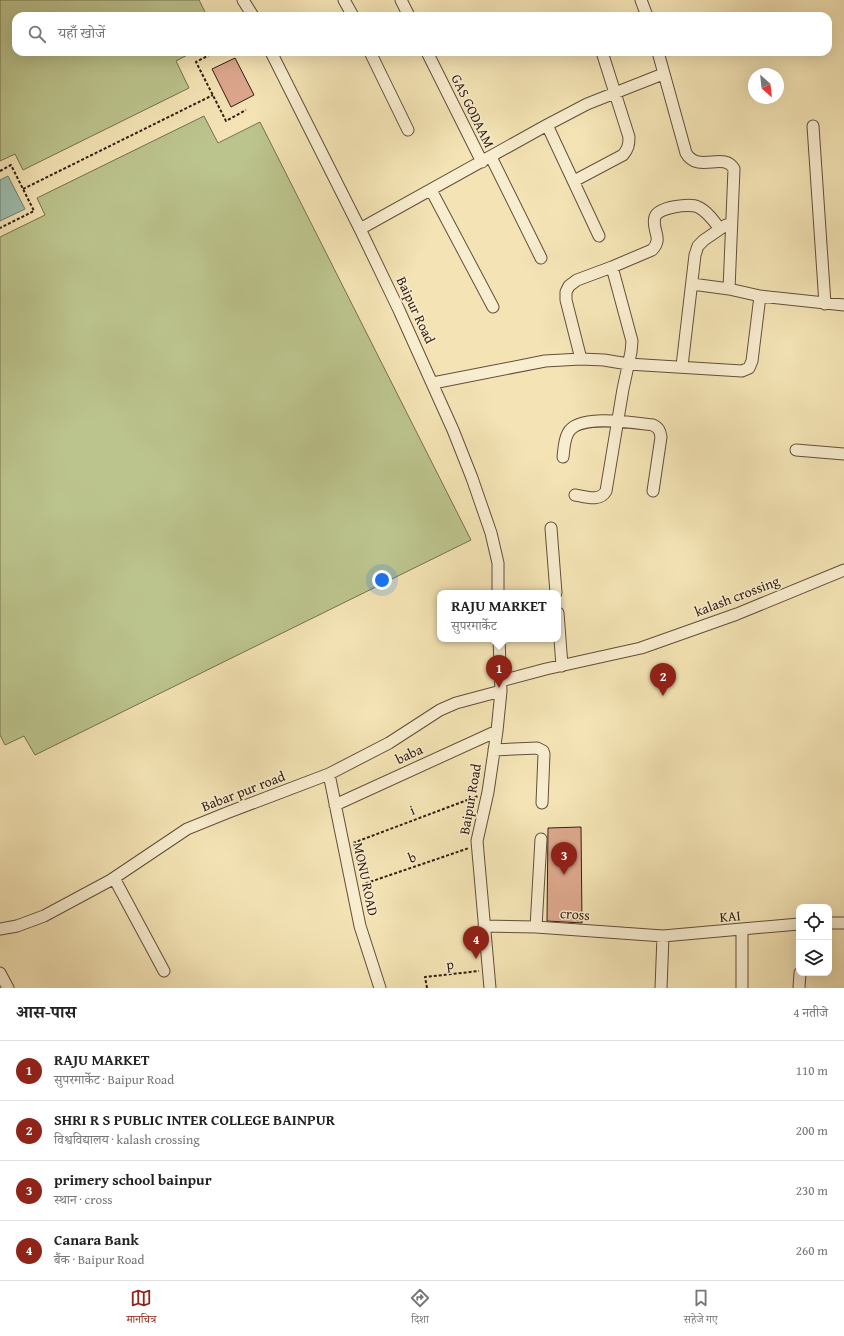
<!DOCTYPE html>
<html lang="hi">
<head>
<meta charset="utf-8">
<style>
	body { margin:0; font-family:"Gentium Book Plus","Noto Serif Devanagari",serif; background:#f6f6f6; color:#222 }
	.controls { position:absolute; right:12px; bottom:12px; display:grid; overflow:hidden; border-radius:8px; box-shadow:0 4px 16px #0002 }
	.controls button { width:36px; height:36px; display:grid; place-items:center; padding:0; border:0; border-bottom:1px solid #e0e0e0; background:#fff; color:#222; font:20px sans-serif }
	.compass { position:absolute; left:748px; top:68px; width:36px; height:36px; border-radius:50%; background:#fff; box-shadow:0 4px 16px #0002; rotate:153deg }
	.you { position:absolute; left:382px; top:580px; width:14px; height:14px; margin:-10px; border:3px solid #fff; border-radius:50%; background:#1a73e8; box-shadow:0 0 0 6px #1a73e833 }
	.badge { display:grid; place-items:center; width:26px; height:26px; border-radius:50%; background:#8f2418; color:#fff; font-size:13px; font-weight:700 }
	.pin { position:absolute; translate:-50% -33px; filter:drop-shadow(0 1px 2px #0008) }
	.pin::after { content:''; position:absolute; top:21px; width:14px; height:12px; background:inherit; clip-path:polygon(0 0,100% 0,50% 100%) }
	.popup { position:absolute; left:437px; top:590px; width:124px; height:52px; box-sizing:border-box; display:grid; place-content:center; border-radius:8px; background:#fff; filter:drop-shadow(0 1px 3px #0005); font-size:13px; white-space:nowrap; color:#767676 }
	.popup b { font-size:15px; color:#222 }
	.popup::after { content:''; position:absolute; left:50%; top:100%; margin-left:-8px; border:8px solid transparent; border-top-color:#fff }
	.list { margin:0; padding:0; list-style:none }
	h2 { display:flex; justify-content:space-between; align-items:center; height:52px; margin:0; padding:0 16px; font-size:17px }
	h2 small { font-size:13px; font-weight:400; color:#767676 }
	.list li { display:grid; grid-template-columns:26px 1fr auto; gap:12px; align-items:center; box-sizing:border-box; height:60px; padding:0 16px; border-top:1px solid #e0e0e0 }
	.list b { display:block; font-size:15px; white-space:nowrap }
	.list p { margin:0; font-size:13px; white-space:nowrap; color:#767676 }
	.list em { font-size:13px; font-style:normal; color:#767676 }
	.icon { flex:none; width:22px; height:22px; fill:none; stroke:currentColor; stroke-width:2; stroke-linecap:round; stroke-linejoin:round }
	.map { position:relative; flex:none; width:844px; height:988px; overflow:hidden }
	.search { position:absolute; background:#fff; box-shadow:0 4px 16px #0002; left:12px; right:12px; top:12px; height:44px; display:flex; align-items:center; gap:10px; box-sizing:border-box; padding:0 14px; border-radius:12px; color:#767676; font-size:15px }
	.sheet { height:292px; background:#fff }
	nav { display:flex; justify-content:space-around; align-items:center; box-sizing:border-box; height:56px; border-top:1px solid #e0e0e0; background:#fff; font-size:11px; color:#767676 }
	nav a { display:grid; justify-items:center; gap:2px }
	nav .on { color:#8f2418 }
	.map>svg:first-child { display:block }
	.green { fill:#bcc48d; stroke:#777050 }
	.water { fill:#9cbeb0; stroke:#727e71 }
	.building { fill:#dda88e; stroke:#321d12 }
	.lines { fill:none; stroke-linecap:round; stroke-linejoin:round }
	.street-casing { stroke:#624f3b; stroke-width:13 }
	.path { stroke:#321d12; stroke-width:2; stroke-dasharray:3 2; stroke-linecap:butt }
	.street { stroke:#f8edcf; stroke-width:11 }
	.labels { text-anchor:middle; stroke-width:3; stroke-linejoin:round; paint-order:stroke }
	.street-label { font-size:14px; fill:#321d12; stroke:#f8edcf }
</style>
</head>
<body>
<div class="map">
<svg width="844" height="988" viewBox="0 0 844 988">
	<rect width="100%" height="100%" fill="#f4e4b5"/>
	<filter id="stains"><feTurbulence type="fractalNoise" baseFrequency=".005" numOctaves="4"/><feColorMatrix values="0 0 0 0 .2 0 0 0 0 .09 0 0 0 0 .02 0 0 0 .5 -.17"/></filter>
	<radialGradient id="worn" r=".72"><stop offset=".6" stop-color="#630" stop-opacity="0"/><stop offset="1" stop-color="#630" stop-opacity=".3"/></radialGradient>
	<path class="green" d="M0,0h199l8,16h-191v36h177l-17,9 13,27 -166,82 -8,-16 -15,7z
		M204,116l14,27 42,-21 211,418 -436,215 -11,-19 -19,9 -5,-10v-498l45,-22 -8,-17z"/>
	<path class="water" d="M8,176l17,33 -25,12v-41z"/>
	<path class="building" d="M235,58l19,37 -23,12 -19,-38z
		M581,827l1,96 -35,-2 1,-93z"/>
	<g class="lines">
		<g class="street-casing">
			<path id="street" d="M243,0l10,16
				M344,0l9,16
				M401,0l8,16
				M641,0l6,16
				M271,52l89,177 39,81 54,120 19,48 19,55 7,30v30
				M370,52l38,78
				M427,52l55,110
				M658,52l28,101c12,21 38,-2 48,16l-5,120
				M547,125l52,111
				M813,126l12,178
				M491,157l50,101
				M574,181l49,-26c5,-6 6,-10 6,-18l-27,-85
				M431,190l62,117
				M360,229l187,-104 40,-21 76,-30
				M692,284l37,5 31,7 84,9
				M581,359l-15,-59v-8l3,-6 8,-6 35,-13 40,-17c12,-12 -1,-20 3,-33 3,-10 35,-14 43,-10 9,4 16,14 22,22
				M682,366l13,-111 3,-9 6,-6 22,-15
				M433,383l112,-22 36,-2 23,1 24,4 114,7 7,-3 3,-7 8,-65
				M796,450l48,4
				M563,457c1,-8 1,-17 5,-24 10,-20 67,-10 85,-8 6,3 7,6 8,12l-8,54
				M575,495c11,2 25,7 31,-4l17,-102 8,-37 1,-11 -20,-74
				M551,528l5,65
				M558,613l4,53
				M501,681l45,-12 95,-21 96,-34 107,-44
				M494,750l43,-2 6,3 1,3 -2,49
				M329,774l31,152 20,62
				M335,805l162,-74
				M114,878l50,93
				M829,923h15
				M484,926l52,1 127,9 136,-12
				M536,927l5,-88
				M0,929l17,-3 27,-10 67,-36 76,-51 42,-17 100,-38 60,-31 51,-33 16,-7 45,-12
				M742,930v58
				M0,973l8,15
				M490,988l-13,-147 11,-49 9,-61 4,-40 -2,-52
				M661,988l2,-52
				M799,988l1,-15"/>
		</g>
		<path class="path" d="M215,52l-19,10 30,59 20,-11
			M0,171l11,-6 23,46 -34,17
			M23,189l190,-94
			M353,843l125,-47
			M361,885l108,-37
			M427,988l-2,-11 54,-6"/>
		<use href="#street" class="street"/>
	</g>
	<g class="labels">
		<g class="street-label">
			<text transform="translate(473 111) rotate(64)" y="5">GAS GODAAM</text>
			<text transform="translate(416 310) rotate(65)" y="5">Baipur Road</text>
			<text transform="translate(737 596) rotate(-21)" y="5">kalash crossing</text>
			<text transform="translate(409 754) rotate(-25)" y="5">baba</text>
			<text transform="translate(243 791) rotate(-21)" y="5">Babar pur road</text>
			<text transform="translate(470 799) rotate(-80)" y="5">Baipur Road</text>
			<text transform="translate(412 810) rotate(-21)" y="5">i</text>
			<text transform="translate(412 857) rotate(-19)" y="5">b</text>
			<text transform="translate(366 879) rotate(78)" y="5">MONU ROAD</text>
			<text transform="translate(575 914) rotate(4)" y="5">cross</text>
			<text transform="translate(730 916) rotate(-5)" y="5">KAI</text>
			<text transform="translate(450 964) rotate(-7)" y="5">p</text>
		</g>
	</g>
	<rect width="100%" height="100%" filter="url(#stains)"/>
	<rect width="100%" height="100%" fill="url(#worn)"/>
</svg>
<div class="controls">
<button><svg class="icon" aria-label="locate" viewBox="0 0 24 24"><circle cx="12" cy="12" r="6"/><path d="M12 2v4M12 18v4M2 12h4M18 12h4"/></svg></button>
<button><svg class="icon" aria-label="layers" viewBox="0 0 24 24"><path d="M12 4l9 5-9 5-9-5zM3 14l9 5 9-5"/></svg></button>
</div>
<svg class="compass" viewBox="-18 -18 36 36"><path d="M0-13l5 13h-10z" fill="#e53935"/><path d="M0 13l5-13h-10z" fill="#767676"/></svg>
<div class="you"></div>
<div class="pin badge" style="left:499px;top:688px">1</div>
<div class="popup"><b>RAJU MARKET</b>सुपरमार्केट</div>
<div class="pin badge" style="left:663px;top:696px">2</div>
<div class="pin badge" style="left:564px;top:875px">3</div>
<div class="pin badge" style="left:476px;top:959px">4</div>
<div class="search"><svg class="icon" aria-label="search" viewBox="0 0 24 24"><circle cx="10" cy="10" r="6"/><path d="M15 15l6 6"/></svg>यहाँ खोजें</div>
</div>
<section class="sheet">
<h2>आस-पास<small>4 नतीजे</small></h2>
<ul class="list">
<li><span class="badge">1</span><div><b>RAJU MARKET</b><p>सुपरमार्केट · Baipur Road</p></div><em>110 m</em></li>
<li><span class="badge">2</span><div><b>SHRI R S PUBLIC INTER COLLEGE BAINPUR</b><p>विश्वविद्यालय · kalash crossing</p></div><em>200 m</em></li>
<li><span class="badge">3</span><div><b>primery school bainpur</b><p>स्थान · cross</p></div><em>230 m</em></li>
<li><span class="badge">4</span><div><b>Canara Bank</b><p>बैंक · Baipur Road</p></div><em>260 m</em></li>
</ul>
</section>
<nav>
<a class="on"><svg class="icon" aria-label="map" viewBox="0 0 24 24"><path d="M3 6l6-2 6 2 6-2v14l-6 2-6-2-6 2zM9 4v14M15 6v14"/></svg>मानचित्र</a>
<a><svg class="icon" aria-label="directions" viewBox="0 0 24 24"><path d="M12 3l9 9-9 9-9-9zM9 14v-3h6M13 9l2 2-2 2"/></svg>दिशा</a>
<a><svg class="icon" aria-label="saved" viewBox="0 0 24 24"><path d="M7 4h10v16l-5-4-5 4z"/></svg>सहेजे गए</a>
</nav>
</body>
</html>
